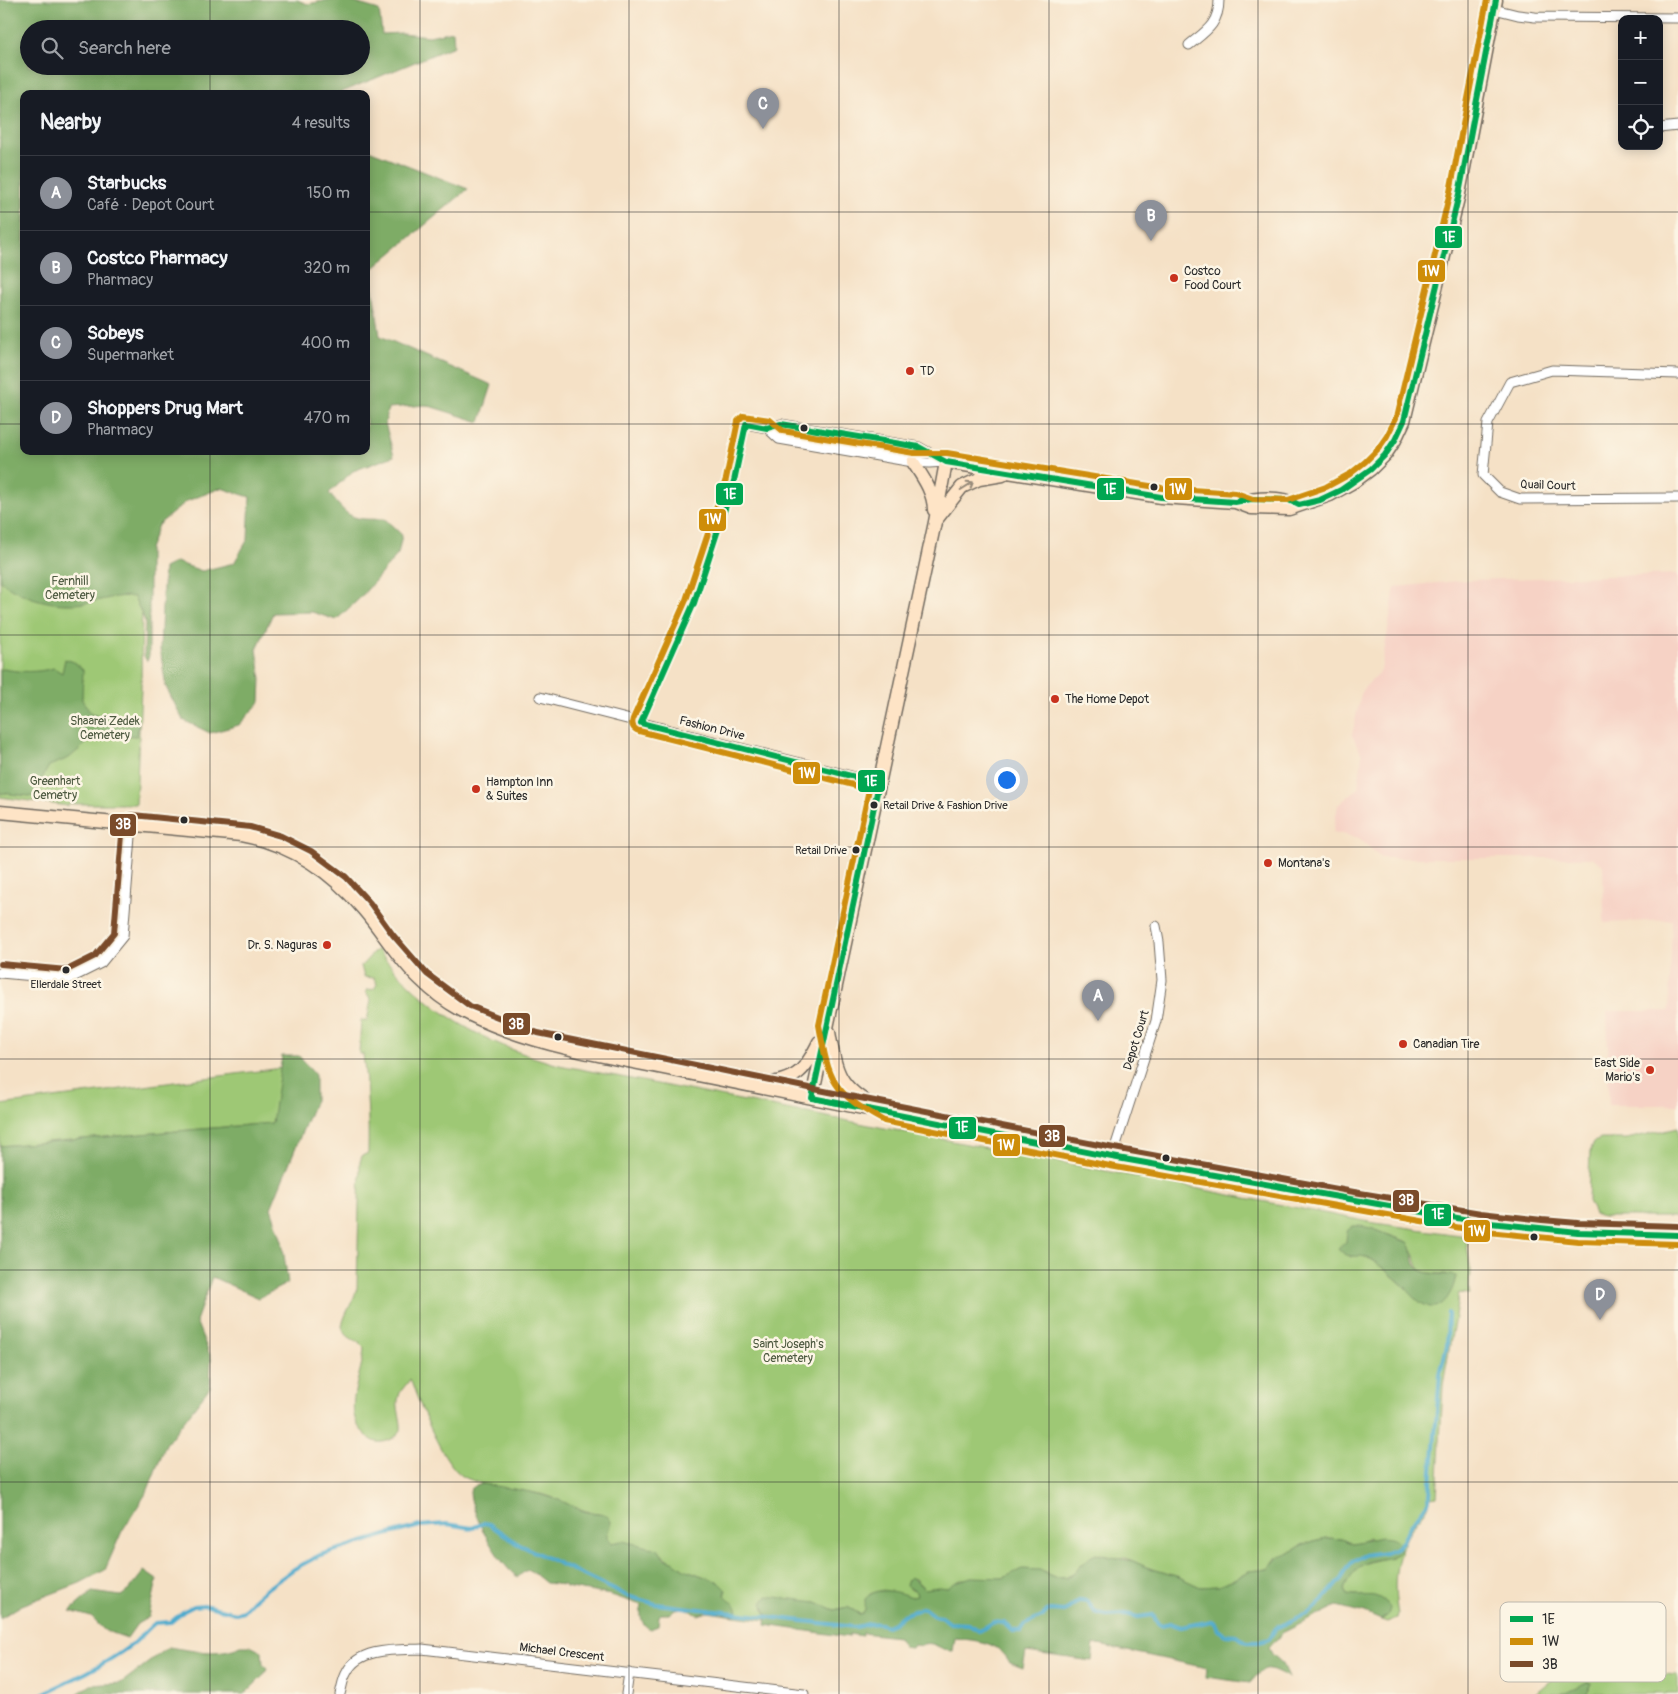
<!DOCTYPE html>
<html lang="en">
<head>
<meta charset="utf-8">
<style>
	body { margin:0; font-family:Pangolin,sans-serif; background:#242831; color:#f1f3f6 }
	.controls { position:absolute; right:15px; top:15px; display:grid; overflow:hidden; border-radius:10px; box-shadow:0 2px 12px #0003 }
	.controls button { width:45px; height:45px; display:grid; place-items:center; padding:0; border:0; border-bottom:1px solid #363941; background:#171b24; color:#f1f3f6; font:25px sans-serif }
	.you { position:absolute; left:1006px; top:779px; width:18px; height:18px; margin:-12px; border:4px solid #fff; border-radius:50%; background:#1a73e8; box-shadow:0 0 0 8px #1a73e833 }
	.badge { display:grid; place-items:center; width:32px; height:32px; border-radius:50%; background:#8c9099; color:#fff; font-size:16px; font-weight:700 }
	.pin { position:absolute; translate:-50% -41px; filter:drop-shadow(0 1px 2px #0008) }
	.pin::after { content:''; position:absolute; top:26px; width:18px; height:15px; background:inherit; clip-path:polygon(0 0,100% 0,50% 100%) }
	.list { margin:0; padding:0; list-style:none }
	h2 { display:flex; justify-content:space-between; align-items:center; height:65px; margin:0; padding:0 20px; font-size:21px }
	h2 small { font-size:16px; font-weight:400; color:#9ea1a6 }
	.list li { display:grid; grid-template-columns:32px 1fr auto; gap:15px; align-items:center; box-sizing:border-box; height:75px; padding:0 20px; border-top:1px solid #363941 }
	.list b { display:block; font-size:19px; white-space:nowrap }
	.list p { margin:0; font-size:16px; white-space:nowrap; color:#9ea1a6 }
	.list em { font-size:16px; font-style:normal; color:#9ea1a6 }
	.icon { flex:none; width:28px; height:28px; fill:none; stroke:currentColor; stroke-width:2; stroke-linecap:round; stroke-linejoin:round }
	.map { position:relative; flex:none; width:1678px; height:1694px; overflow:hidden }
	.search { position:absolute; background:#171b24; box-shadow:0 2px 12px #0003; left:20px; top:20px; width:350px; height:55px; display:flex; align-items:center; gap:12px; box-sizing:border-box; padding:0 18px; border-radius:28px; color:#9ea1a6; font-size:19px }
	.panel { position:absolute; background:#171b24; box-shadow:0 2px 12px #0003; left:20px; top:90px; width:350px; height:365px; border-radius:10px }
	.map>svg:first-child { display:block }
	.built { fill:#f6d2c5 }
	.green { fill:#9ec874; stroke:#647a50; fill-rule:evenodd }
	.forest { fill:#7eac66; stroke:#546c48; fill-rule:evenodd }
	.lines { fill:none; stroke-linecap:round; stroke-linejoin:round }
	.stream { stroke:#4fabcd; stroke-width:4 }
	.street-casing { stroke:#726b61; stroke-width:11 }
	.secondary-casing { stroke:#726b61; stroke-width:15 }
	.street { stroke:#fff; stroke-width:9 }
	.secondary { stroke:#fee4c6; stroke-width:12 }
	.bus-1-casing { stroke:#fcf5e5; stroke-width:10 }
	.bus-2-casing { stroke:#fcf5e5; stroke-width:10 }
	.bus-3-casing { stroke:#fcf5e5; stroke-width:10 }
	.bus-1 { stroke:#00a651; stroke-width:6 }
	.bus-2 { stroke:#ce8d09; stroke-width:6 }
	.bus-3 { stroke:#7a4b2a; stroke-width:6 }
	.oneway { stroke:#948878 }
	.grid { fill:none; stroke:#2b2b2b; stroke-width:1; stroke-opacity:0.55 }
	.poi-dot { fill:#c8321e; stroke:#fcf5e5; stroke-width:2 }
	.bus-dot { fill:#2b2b2b; stroke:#fcf5e5; stroke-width:2 }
	.labels { text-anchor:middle; stroke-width:5; stroke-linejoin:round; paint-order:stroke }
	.bus-label { font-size:11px; fill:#2b2b2b; stroke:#fcf5e5; text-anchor:start }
	.poi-label { font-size:12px; fill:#2b2b2b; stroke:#fcf5e5; text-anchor:start }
	.street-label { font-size:12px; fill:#2b2b2b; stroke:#fcf5e5 }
	.park-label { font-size:12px; fill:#4e5a41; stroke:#fcf5e5 }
	.key { fill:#fcf5e5; stroke:#bdb8ad; stroke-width:1 }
	.key-label { font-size:14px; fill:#2b2b2b }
	.line-badge { stroke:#fcf5e5; stroke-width:2 }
	.badge-label { font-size:14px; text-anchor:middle; font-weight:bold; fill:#fff }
</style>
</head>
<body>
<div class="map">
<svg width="1678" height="1694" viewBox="0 0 1678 1694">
	<rect width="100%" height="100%" fill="#fcf5e5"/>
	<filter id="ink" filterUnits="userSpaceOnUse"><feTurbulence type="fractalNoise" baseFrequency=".02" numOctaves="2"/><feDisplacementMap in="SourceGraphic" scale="10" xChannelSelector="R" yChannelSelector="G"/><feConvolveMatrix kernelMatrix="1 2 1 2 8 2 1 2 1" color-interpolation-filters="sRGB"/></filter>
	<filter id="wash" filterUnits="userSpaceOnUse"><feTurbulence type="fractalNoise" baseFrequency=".0096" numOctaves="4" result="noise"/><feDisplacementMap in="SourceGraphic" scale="20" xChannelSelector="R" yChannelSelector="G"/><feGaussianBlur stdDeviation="1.12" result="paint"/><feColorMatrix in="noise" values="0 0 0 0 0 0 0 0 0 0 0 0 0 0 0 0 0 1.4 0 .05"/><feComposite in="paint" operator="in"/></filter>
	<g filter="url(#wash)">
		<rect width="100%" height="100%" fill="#f5e1c6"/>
		<path class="built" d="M1678,574v531h-69l-2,-94h62l3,-91 -68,3 -1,-58 -10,-7h-212l-22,-20 -26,-6 5,-27 20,-17 4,-33 -10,-20 10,-45 19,-19 14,-84 73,-7z"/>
		<path class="green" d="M0,0l29,29v37l-5,28v357l118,146 -1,91 -5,116h-67l-1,2 -68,-9z
			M377,949c49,62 106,95 182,116l816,158 91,13 4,31 -1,27 -10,-1 -16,92 -6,112 -7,1c0,13 -11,18 -17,29 -18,27 -21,56 -15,87l-1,4 -10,4 -6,-2 7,-6 -1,-10c-19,-14 -20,-5 -40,-9l-3,-5c8,-27 23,-28 48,-33l-23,-19 -9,4 -7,1 -12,-4 -14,-1 -14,3 -11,4 -14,9 -11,3 -9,12 -19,2 -15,9 -16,6 -18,1 -21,-10 -33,-10 -13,-6 -7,-3h-11l-14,-4 -19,10 -5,6 -11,8h-12l-10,-6 -49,7h-33l-14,9 -23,1 -11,-11 -4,11 6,3 2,4 -6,1 -29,-7 -13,4 -6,19 -3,2 -8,-5 -10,-2 -9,2 -18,-8 -53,6 4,6v6l-32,-4 3,-6 -13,-15v-5l-7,-8 -34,-13 -22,-14 -45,-12h-5c-6,-5 -6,-7 -3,-14l-10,-16c-20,-1 -34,-12 -54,-18 -26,-6 -54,-6 -79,-17 -22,-9 -47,-76 -56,-99 -3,6 -10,11 -11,17 -4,11 3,22 2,34 -5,7 -10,11 -19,12 -7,1 -12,-3 -17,-8 -25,-22 -2,-59 -1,-86 -8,-11 -18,-7 -22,-22 3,-14 12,-25 15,-38l3,-126 2,-6 6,-3c1,-33 -1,-66 -5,-99h-4l2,-34 6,1 4,-21 -5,-8 1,-2 7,-1 3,-5 -3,-6 -10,-1 -3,-11zM1370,1228l38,14c15,27 1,31 39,32l-23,31c-13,-12 -50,-50 -66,-50 -3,0 -5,1 -8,2l-4,-15z
			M281,1068l-8,55 -273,23v-41z
			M1678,1127v90h-76l-8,-3 -6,-13 2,-50 4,-9 7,-3h26z
			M1560,1668l118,8v18h-92l6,-10 -31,10h-26l18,-15z"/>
		<path class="forest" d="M0,0h297l11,4 20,-4h18l33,10 3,24 20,-1 27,3 24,-5 1,15 -117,48h-313v357h342v-302l102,40 -98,82 10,65 112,49 -12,37 -54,-17 -38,3 -3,15 9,33 -41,15 -24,22c20,26 23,27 56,26l17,16 -4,19 -38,44 -24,22 -24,-8 -39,1 -16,36 4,30 -1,23 -21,23 -29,8 -27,-13 -17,-33 -6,-38 4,-81 12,-6 26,9 32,-8 14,-24 2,-42 -29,-9 -34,13 -29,24 -9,24v107l-2,5 -3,-5 1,-35 -11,-24c-17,-3 -33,4 -50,6 -30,4 -59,-4 -84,-22zM29,29h332v37h-332z
			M65,659l9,3 9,8 -1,30 10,15c15,-2 28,3 42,0l5,8 -2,13 -26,-1 -12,2 -11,5 -19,16 -20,8 -9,16 -1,15 -39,-4v-123l3,-1c18,3 33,4 51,-1l8,5z
			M282,1056h17l16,19v25l-44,108 11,33 6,42 -29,15 -47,-21 -16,44 15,37 -1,29 -44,57 -19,48 -25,39 -17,39 -25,13 -58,22 -22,13v-472l272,-23z
			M1353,1226c17,-2 38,12 55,16 6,9 4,14 7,22 6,13 30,9 41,12 -2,13 -13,39 -31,29 -9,-4 -16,-14 -23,-21 -9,-8 -20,-17 -30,-24 -14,-9 -21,3 -34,-12l8,-6 1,-11z
			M483,1484c24,4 49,7 73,15 10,3 18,9 28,12 10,4 22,-2 27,11 -2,9 -8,14 0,21l11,-2 36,8 6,9 9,3 11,8 34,13 8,8 -1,5c5,6 18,13 10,21l-27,-4 -10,3 -13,-7 -10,1 -6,5h-8l-2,2 -1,10 -8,3c-11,-6 -9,-14 -9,-24l-30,-10 -46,-8 -1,-2 -18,-2 -16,-13 -5,1 -7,6c-18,-10 -49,-66 -48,-87l5,-4z
			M1381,1537c10,1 19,2 19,13 -14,16 -30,2 -46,23 -4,6 -8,10 -10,17l3,5c19,4 28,-7 43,13l-2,7 -7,5 -16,-7 -28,-7 -55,27 -13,15 3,6 11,10 6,13c-23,-10 -22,-14 -39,6l-44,-6 1,-9 -113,-24 -2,17 -66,-9 -3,16 -13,-5c-11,-22 -33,-22 -55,-25l-2,13c-13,0 -17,-10 -30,-7l-1,2 -8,-1 -2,3c-11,0 -9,-4 -14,-11l-36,-4v3l-13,-2v3l-83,-12 1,-11 -5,-11 5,-7 49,6 18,8 14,-3 13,8c6,-4 4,-10 4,-16 12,-14 33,-7 47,-2l5,-1 -1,-4 -10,-7 1,-4 4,-4 14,12 13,-2 10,1 8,-6 15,-5 32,1 19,-9 18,1 14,8h12l11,-8 13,-13 6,-3 37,7 13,6 33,10 21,10 18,-1 16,-6 15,-9 19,-2 11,-13 9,-2 14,-9 11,-4 14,-3 14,1 12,4z
			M144,1571l13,9 -8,37 -12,7 -10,14 -23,-8 -13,-13 -21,-6 22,-19 29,4 8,-6z
			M241,1646h9l12,6 1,12 4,4 -4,8 -18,18h-168l14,-9 30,-2 48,-36c24,4 50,9 72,-1z
			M1587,1682l5,2 -6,10h-25z"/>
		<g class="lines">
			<path class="stream" d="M42,1694c30,-14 61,-28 88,-48 10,-7 16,-16 25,-23l16,-1 13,-11 10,-5 10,-1 32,8 7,-2 10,-11 12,-10 29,-21 26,-14 66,-20 34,-9 27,-2 25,4 12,-5 5,1 29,20 109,52 29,8 199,23c12,-2 20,-6 32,-1l7,-3 9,-8 19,-7 3,1 9,7 8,1 8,6 18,1 11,7 15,-9 10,1 8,8h9l5,-7 16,-7 5,-6 4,-1 13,1 4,-2 12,-9 7,1 9,12 11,2 19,-1 12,3 15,-2 5,9 5,2 6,-3 12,4 31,-6 3,2 3,7 8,5 10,1 11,6h12l10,-3 7,-11 33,-15 16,-15 16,-19 11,-17 11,-7 23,-3 10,-4 7,-7 7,-15 18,-23 2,-8 10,-121 7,-28 1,-33"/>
		</g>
	</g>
	<g filter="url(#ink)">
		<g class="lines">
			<g class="street-casing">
				<path id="street" d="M1494,9l24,6 17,2 143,1
					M1189,45c17,-14 30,-21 30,-45
					M1659,128l19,-2
					M1678,374l-126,-4 -42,12 -22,41 -5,52 17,17 20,7 158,-1
					M746,424l21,4 14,-4 138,23 27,15
					M767,428l12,11 134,23 16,1 17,-1
					M540,697l339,86
					M0,973l69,6 32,-16 22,-27 9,-112
					M1112,1157l44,-136 6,-41 -3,-38 -3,-16
					M340,1694c2,-7 3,-16 7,-22 12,-25 52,-22 75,-23l382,45
					M626,1694l3,-21"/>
			</g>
			<g class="secondary-casing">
				<path id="secondary" d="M913,462c9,14 21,30 21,48
					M1237,502c19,-4 44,-6 62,3
					M936,520l26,-33 17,-8 24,-4
					M0,812l241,23c49,9 90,36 122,74 20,23 35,50 58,71 25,25 53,38 85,50 51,19 104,27 157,38 83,17 166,34 249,50 110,21 221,42 332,63 98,18 197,37 296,48 46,5 92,5 138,6
					M829,1032c7,40 9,55 47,75
					M761,1085c35,-5 43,-12 58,-43
					M812,1098l123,-576 11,-60 215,35 74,5 16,6 38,1 41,-14 25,-14 16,-12 14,-14 10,-15 9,-19 55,-227 37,-194"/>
			</g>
			<use href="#street" class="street"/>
			<use href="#secondary" class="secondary"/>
			<g class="bus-1-casing">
				<path id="bus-1" d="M1496,0l-37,194 -55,227 -9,19 -10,15 -14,14 -30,21 -21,10 -21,5 -10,-5 -38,-1 -16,3 -74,-5 -215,-35 -27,-15 -138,-23 -14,4 -21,-4 -12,57 -40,122 -53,120 238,60 -67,315 300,59 368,65 98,10 100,3"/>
			</g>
			<g class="bus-2-casing">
				<path id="bus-2" d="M1487,0l-37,192 -54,226 -9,18 -9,13 -13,13 -15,12 -24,13 -38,13 -35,-1 -17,-6 -74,-5 -215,-35h-33l-131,-22 -13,-11 -27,-4 -5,5 -12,58 -40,121 -53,119c-2,6 0,10 6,12l230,58 -50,236c10,57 13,67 65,96l226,45 368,65 100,10 100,3"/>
			</g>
			<g class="bus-3-casing">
				<path id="bus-3" d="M1,964l66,6 28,-14 19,-23 9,-110 5,-7 5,-1 117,12 31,9 30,15 35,26 24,26 23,32 34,39 43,32 68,27 276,56 300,59 240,44 127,21 61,7 36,3 100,3"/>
			</g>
			<use href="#bus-1" class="bus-1"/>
			<use href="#bus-2" class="bus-2"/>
			<use href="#bus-3" class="bus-3"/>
		</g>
		<defs><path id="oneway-shaft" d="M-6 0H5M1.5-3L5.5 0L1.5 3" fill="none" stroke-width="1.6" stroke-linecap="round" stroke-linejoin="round" transform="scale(1.25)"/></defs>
		<use class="oneway" href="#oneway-shaft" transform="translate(967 486) rotate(-32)"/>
	</g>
	<path class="grid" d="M210,0v29M420,0v1694M629,0v1694M839,0v1694M1049,0v1694M1258,0v1694M1468,0v1694M210,66v28M0,212h24M366,212h1312M0,424h24M366,424h1312M210,451v1243M0,635h1678M0,847h1678M0,1059h1678M0,1270h1678M0,1482h1678"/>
	<g class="poi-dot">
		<circle cx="1174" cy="278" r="5"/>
		<circle cx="910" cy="371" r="5"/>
		<circle cx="1055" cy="699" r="5"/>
		<circle cx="476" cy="789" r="5"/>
		<circle cx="1268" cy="863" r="5"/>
		<circle cx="327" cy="945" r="5"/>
		<circle cx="1403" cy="1044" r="5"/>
		<circle cx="1650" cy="1070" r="5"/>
	</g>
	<g class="bus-dot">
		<circle cx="804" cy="428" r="4.5"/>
		<circle cx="1154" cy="487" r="4.5"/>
		<circle cx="874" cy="805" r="4.5"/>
		<circle cx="184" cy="820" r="4.5"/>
		<circle cx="856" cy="850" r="4.5"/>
		<circle cx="66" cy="970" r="4.5"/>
		<circle cx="558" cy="1037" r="4.5"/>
		<circle cx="1166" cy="1158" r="4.5"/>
		<circle cx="1534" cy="1237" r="4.5"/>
	</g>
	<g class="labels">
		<g class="bus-label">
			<text x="883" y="809">Retail Drive &amp; Fashion Drive</text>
			<text x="847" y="854" text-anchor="end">Retail Drive</text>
			<text x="66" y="988" text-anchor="middle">Ellerdale Street</text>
		</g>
		<g class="poi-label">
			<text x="1184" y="275">Costco<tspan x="1184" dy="14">Food Court</tspan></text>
			<text x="920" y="375">TD</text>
			<text x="1065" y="703">The Home Depot</text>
			<text x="486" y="786">Hampton Inn<tspan x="486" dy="14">&amp; Suites</tspan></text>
			<text x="1278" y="867">Montana's</text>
			<text x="317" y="949" text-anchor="end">Dr. S. Naguras</text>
			<text x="1413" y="1048">Canadian Tire</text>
			<text x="1640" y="1067" text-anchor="end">East Side<tspan x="1640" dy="14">Mario's</tspan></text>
		</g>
		<g class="street-label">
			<text transform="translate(1548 485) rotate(2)" y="4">Quail Court</text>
			<text transform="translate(712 728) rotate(14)" y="4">Fashion Drive</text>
			<text transform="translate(1136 1040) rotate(-73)" y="4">Depot Court</text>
			<text transform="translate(562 1652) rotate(7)" y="4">Michael Crescent</text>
		</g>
		<g class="park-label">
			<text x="70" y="585">Fernhill<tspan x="70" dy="14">Cemetery</tspan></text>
			<text x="105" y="725">Shaarei Zedek<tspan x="105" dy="14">Cemetery</tspan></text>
			<text x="55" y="785">Greenhart<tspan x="55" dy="14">Cemetry</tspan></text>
			<text x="788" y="1348">Saint Joseph's<tspan x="788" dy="14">Cemetery</tspan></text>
		</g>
	</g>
	<rect x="1500" y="1602" width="166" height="80" rx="8" class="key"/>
	<rect x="1510" y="1616" width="23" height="6" fill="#00a651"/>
	<rect x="1510" y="1638" width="23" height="7" fill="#ce8d09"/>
	<rect x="1510" y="1661" width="23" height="6" fill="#7a4b2a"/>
	<g class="key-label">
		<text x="1542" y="1624">1E</text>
		<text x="1542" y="1646">1W</text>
		<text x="1542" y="1669">3B</text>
	</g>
	<g class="line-badge">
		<rect x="1434" y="225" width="29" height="24" rx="5" fill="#00a651"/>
		<rect x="1417" y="259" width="29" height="24" rx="5" fill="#ce8d09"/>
		<rect x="1096" y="477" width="29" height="24" rx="5" fill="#00a651"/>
		<rect x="1164" y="477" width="29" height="24" rx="5" fill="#ce8d09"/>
		<rect x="715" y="482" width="29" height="24" rx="5" fill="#00a651"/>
		<rect x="698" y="508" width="29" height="24" rx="5" fill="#ce8d09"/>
		<rect x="792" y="761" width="29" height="24" rx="5" fill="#ce8d09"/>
		<rect x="857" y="769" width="29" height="24" rx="5" fill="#00a651"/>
		<rect x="109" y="813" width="28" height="24" rx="5" fill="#7a4b2a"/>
		<rect x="502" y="1012" width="29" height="24" rx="5" fill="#7a4b2a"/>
		<rect x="948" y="1116" width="29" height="24" rx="5" fill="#00a651"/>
		<rect x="1038" y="1124" width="28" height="24" rx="5" fill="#7a4b2a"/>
		<rect x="992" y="1133" width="29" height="24" rx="5" fill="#ce8d09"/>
		<rect x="1392" y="1189" width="28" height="24" rx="5" fill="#7a4b2a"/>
		<rect x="1423" y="1203" width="29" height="24" rx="5" fill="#00a651"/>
		<rect x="1463" y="1219" width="28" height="24" rx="5" fill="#ce8d09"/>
	</g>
	<g class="badge-label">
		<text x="1449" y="242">1E</text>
		<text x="1431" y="276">1W</text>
		<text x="1110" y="494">1E</text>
		<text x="1178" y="494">1W</text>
		<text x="730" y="499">1E</text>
		<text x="713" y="524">1W</text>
		<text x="807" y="778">1W</text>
		<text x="871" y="786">1E</text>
		<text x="123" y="829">3B</text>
		<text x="516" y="1029">3B</text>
		<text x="962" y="1132">1E</text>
		<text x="1052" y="1141">3B</text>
		<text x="1006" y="1150">1W</text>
		<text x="1406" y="1205">3B</text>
		<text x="1438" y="1219">1E</text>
		<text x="1477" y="1236">1W</text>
	</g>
</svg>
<div class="controls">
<button>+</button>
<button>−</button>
<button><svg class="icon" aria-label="locate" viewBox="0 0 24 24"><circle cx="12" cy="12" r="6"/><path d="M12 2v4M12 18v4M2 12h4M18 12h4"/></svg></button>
</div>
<div class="you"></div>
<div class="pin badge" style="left:1098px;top:1021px">A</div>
<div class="pin badge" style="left:1151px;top:241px">B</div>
<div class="pin badge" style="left:763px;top:129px">C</div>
<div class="pin badge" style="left:1600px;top:1320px">D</div>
<div class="search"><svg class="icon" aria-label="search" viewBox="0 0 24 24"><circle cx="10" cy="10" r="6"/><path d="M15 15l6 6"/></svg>Search here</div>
<section class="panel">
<h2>Nearby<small>4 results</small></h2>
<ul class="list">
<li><span class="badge">A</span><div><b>Starbucks</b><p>Café · Depot Court</p></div><em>150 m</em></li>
<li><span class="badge">B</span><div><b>Costco Pharmacy</b><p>Pharmacy</p></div><em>320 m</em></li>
<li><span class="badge">C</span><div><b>Sobeys</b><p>Supermarket</p></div><em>400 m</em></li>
<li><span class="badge">D</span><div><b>Shoppers Drug Mart</b><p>Pharmacy</p></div><em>470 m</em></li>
</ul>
</section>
</div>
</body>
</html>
